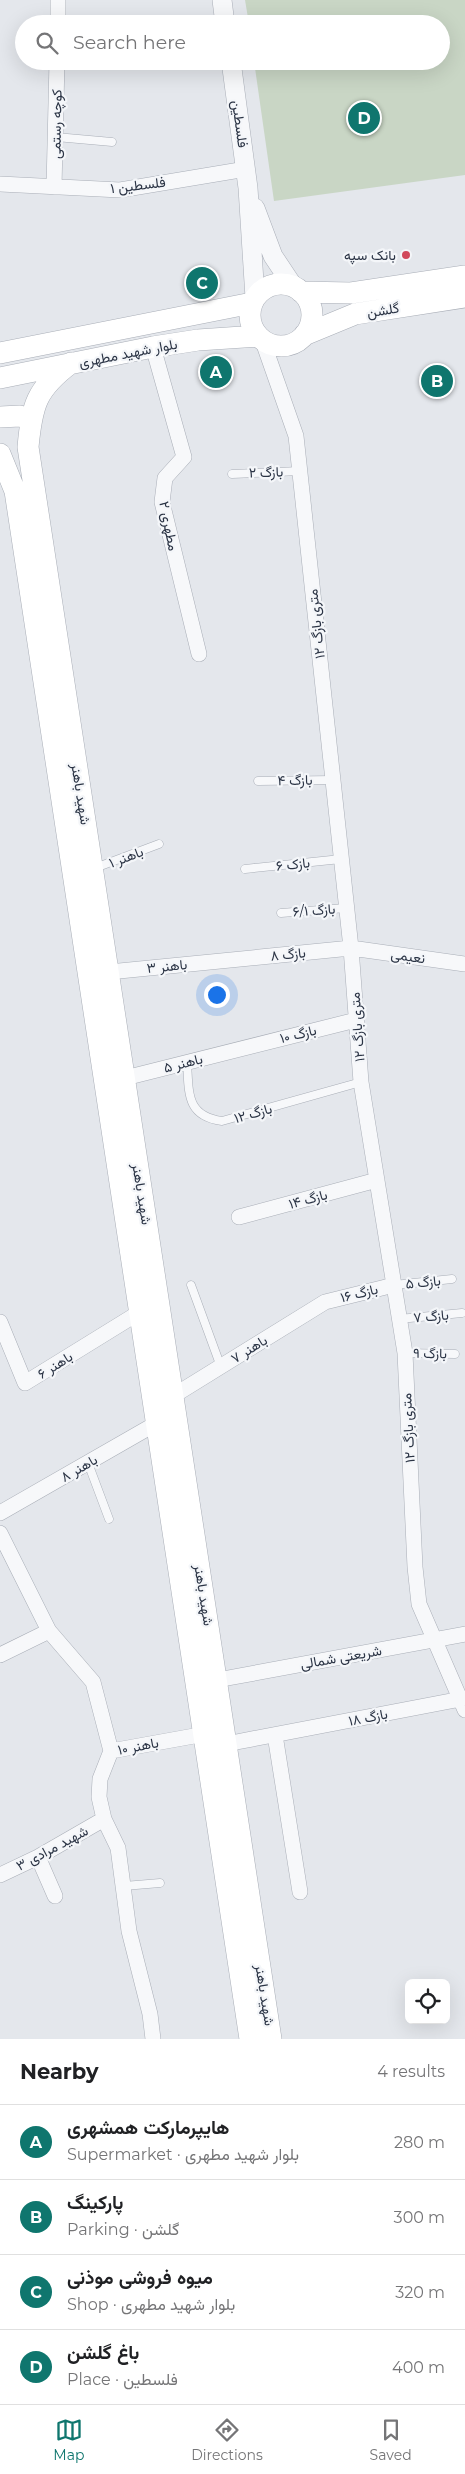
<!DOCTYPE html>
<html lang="en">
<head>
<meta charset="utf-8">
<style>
	body { margin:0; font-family:Montserrat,Vazirmatn,sans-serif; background:#f2f2f2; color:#202124 }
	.controls { position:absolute; right:15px; bottom:15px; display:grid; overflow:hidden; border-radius:8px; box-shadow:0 5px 20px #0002 }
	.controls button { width:45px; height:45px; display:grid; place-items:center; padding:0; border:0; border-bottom:1px solid #e0e0e0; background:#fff; color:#202124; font:25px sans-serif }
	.you { position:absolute; left:216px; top:994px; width:18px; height:18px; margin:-12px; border:4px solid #fff; border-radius:50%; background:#1a73e8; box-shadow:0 0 0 8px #1a73e833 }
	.badge { display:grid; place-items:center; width:32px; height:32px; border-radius:50%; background:#0f766e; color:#fff; font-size:16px; font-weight:700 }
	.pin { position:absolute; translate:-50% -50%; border:2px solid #fff; box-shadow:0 1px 5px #0006 }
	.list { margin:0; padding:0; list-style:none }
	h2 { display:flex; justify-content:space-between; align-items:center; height:65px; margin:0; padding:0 20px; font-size:21px }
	h2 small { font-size:16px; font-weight:400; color:#757577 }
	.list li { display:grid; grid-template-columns:32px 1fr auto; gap:15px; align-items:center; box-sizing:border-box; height:75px; padding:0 20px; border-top:1px solid #e0e0e0 }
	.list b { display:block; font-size:19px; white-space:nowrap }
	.list p { margin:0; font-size:16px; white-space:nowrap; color:#757577 }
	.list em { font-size:16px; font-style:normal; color:#757577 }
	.icon { flex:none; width:28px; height:28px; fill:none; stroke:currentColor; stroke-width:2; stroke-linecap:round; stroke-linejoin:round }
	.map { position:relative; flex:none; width:465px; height:2039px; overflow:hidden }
	.search { position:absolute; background:#fff; box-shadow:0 5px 20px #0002; left:15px; right:15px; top:15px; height:55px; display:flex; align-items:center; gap:12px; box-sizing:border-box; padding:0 18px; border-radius:28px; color:#757577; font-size:19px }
	.sheet { height:365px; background:#fff }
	nav { display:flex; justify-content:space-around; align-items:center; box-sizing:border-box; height:70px; border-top:1px solid #e0e0e0; background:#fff; font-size:14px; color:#757577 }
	nav a { display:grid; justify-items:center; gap:2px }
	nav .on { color:#0f766e }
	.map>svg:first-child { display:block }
	.green { fill:#c9d6c5 }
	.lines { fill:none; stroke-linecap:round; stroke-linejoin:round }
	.service-casing { stroke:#a9aeb7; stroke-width:9 }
	.minor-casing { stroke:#a9aeb7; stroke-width:16 }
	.tertiary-casing { stroke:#a9aeb7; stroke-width:20 }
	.secondary-casing { stroke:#a9aeb7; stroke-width:22 }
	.service { stroke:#f7f8fa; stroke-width:8 }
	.minor { stroke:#f7f8fa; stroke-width:15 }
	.tertiary { stroke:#f7f8fa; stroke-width:19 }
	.secondary { stroke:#fff; stroke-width:21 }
	.poi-dot { fill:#d1495b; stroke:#f4f6f9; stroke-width:2 }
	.labels { text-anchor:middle; stroke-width:4.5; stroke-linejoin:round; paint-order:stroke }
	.street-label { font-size:14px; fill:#2b3445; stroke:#f4f6f9 }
	.poi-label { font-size:14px; fill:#2b3445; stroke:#f4f6f9; text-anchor:end }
</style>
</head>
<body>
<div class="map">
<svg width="465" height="2039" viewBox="0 0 465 2039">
	<rect width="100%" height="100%" fill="#e4e7ec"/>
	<path class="green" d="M245,0h220v175l-191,26 -20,-140h187v-37h-192z"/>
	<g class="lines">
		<g class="service-casing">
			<path id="service" d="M56,137l56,5
				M232,474l68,-3
				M258,781l75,-1
				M95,868l64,-24
				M245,869l96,-10
				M281,913l65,-5
				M187,1062c2,31 -1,54 35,59l139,-39
				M191,1285l30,82
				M394,1285l58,-6
				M399,1319l63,-6
				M405,1353l50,1
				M88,1463l21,56
				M124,1886l36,-3"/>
		</g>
		<g class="minor-casing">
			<path id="minor" d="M58,24v-24
				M0,184l120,6 126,-21
				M54,187l3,-126
				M262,339l34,97 55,512 10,134 44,271 10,214 4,37 46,106
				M153,347l31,110 -19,21 -3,24 37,152
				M109,972l242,-24 114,16
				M125,1078l231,-58
				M239,1217l138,-37
				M0,1322l25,61 115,-71
				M173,1396l152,-94 69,-17
				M0,1513l157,-90
				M0,1533l49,98 44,51 18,69
				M0,1655l49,-24
				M217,1680l248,-46
				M275,1735l25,157
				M226,1744l235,-45
				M38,1857l17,39
				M0,1875l38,-18 66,-38
				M153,2039l-3,-25 -21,-83 -11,-83 -14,-29 -5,-22 1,-18 11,-28 94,-17"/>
		</g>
		<g class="tertiary-casing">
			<path id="tertiary" d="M222,0l3,24
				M231,61l17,127 7,110
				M255,208l18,48 20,30"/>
		</g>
		<g class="secondary-casing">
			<path id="secondary" d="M250 315a31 31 0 1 1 62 0a31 31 0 1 1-62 0Z
				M301,292l50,1 114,-17
				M304,335l51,-21 110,-17
				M0,353l252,-50
				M71,363c-35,26 -39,42 -43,84l243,1592
				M0,378l153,-31 45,-7 60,-4
				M0,417l20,-1 11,4
				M0,454l15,37 235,1548"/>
		</g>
		<use href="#service" class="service"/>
		<use href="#minor" class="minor"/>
		<use href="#tertiary" class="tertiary"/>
		<use href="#secondary" class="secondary"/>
	</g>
	<circle class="poi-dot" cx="406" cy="255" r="5"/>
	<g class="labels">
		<g class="street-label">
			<text transform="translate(56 124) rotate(-89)" y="5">کوچه رستمی</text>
			<text transform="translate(240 124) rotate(82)" y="5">فلسطین</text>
			<text transform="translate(138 185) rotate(-7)" y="5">فلسطین ۱</text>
			<text transform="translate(383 310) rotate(-9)" y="5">گلشن</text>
			<text transform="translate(128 353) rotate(-11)" y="5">بلوار شهید مطهری</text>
			<text transform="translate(266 472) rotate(-2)" y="5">بازگ ۲</text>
			<text transform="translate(169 526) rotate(79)" y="5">مطهری ۲</text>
			<text transform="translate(316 624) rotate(-96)" y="5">۱۲ متری بازگ</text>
			<text transform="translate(295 780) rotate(-1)" y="5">بازگ ۴</text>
			<text transform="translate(81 794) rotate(81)" y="5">شهید باهنر</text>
			<text transform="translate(126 857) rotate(-21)" y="5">باهنر ۱</text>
			<text transform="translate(293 864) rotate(-6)" y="5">بازک ۶</text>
			<text transform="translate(314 910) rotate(-4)" y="5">بازگ ۶/۱</text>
			<text transform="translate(288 954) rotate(-6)" y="5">بازگ ۸</text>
			<text transform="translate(408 956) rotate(8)" y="5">نعیمی</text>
			<text transform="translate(167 966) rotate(-6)" y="5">باهنر ۳</text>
			<text transform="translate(357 1027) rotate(-94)" y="5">۱۲ متری بازگ</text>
			<text transform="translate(298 1034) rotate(-14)" y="5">بازگ ۱۰</text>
			<text transform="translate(183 1063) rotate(-14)" y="5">باهنر ۵</text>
			<text transform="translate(253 1113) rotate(-16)" y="5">بازگ ۱۲</text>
			<text transform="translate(142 1194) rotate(81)" y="5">شهید باهنر</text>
			<text transform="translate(308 1199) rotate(-15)" y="5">بازگ ۱۴</text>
			<text transform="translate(423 1282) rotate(-6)" y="5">بازگ ۵</text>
			<text transform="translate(359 1293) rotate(-14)" y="5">بازگ ۱۶</text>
			<text transform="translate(431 1316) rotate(-5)" y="5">بازگ ۷</text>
			<text transform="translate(249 1349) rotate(-32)" y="5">باهنر ۷</text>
			<text transform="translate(430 1353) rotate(1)" y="5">بازگ ۹</text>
			<text transform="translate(55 1365) rotate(-32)" y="5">باهنر ۶</text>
			<text transform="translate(408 1428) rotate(-93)" y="5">۱۲ متری بازگ</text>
			<text transform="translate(79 1468) rotate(-30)" y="5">باهنر ۸</text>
			<text transform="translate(204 1595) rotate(81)" y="5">شهید باهنر</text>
			<text transform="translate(341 1657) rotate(-10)" y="5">شریعتی شمالی</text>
			<text transform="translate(368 1717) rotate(-11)" y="5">بازگ ۱۸</text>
			<text transform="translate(138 1746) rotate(-11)" y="5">باهنر ۱۰</text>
			<text transform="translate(52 1848) rotate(-28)" y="5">شهید مرادی ۳</text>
			<text transform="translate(265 1995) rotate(81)" y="5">شهید باهنر</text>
		</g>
		<g class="poi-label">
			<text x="396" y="260">بانک سپه</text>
		</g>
	</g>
</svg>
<div class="controls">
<button><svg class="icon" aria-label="locate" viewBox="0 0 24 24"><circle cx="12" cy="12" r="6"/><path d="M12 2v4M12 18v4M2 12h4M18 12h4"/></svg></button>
</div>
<div class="you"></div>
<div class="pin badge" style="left:216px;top:372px">A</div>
<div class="pin badge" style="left:437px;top:381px">B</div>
<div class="pin badge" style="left:202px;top:283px">C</div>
<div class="pin badge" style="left:364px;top:118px">D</div>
<div class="search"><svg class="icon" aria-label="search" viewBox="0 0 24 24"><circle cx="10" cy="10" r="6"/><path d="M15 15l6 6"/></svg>Search here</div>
</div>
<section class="sheet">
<h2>Nearby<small>4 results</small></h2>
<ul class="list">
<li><span class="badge">A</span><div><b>هايپرماركت همشهری</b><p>Supermarket · بلوار شهید مطهری</p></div><em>280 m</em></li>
<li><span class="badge">B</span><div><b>پارکینگ</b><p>Parking · گلشن</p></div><em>300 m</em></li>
<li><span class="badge">C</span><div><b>میوه فروشی موذنی</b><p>Shop · بلوار شهید مطهری</p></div><em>320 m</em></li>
<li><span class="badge">D</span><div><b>باغ گلشن</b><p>Place · فلسطین</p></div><em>400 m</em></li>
</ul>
</section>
<nav>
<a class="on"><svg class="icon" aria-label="map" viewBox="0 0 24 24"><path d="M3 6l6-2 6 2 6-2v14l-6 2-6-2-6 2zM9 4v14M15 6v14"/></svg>Map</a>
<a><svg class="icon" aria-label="directions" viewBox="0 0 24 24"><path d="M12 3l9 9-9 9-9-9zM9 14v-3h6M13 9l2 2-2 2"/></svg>Directions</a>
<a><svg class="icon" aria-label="saved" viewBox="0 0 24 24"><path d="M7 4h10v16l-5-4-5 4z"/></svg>Saved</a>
</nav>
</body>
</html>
